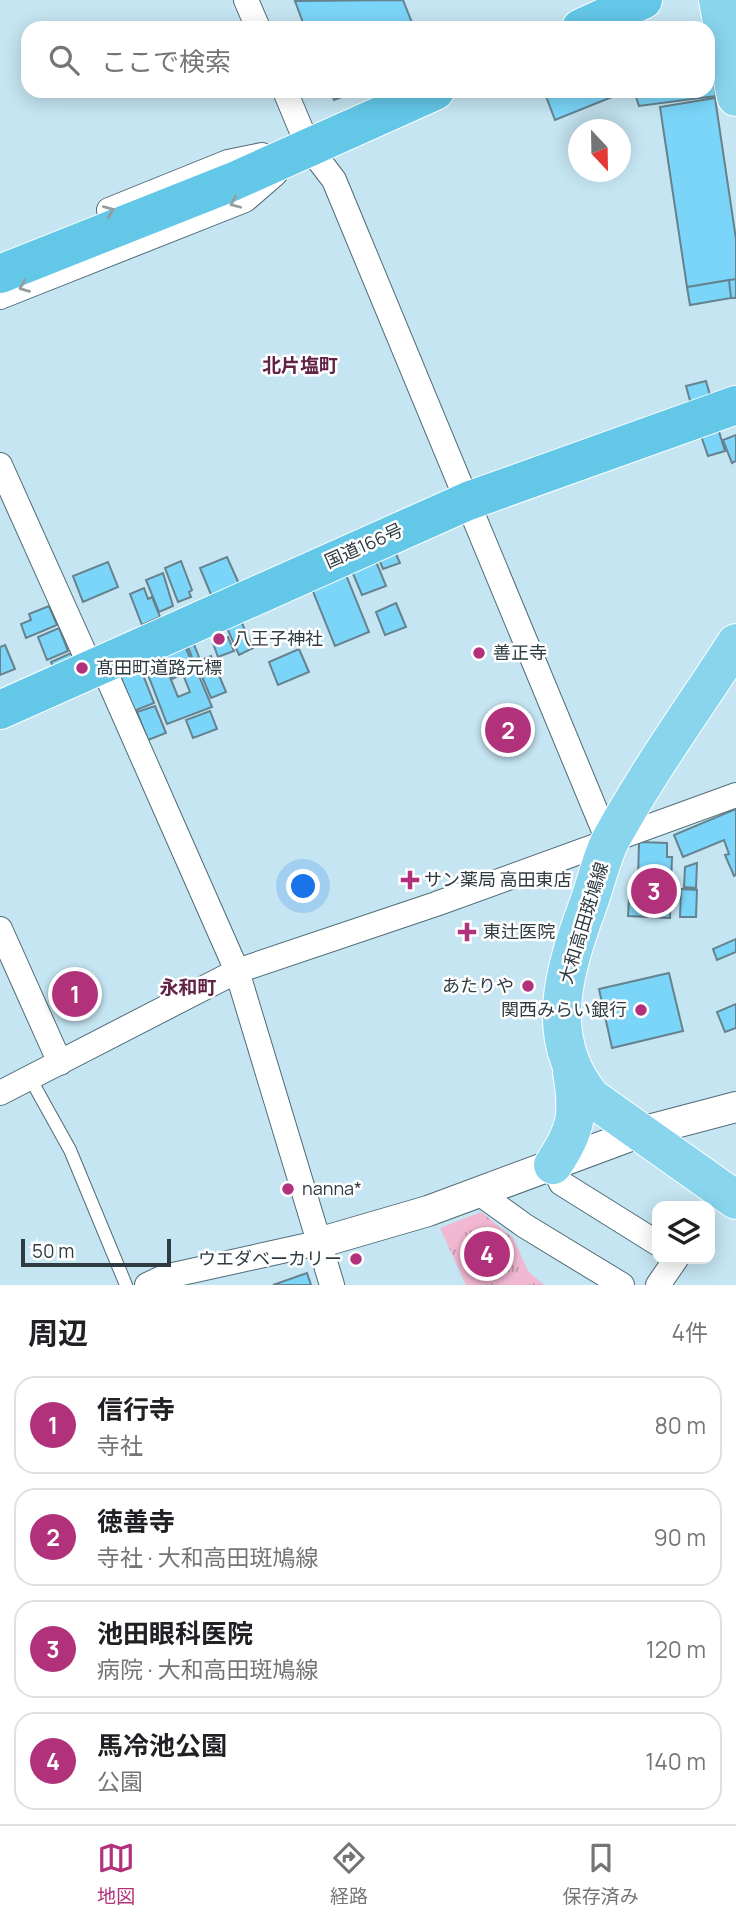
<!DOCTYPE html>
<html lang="ja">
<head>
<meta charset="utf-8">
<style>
	body { margin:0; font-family:Manrope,"Noto Sans JP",sans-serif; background:#f2f2f2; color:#202124 }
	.controls { position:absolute; right:21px; bottom:21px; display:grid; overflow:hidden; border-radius:14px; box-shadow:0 4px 18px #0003 }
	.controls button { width:63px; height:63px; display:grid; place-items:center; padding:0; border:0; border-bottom:2px solid #e0e0e0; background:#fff; color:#202124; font:35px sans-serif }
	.compass { position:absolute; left:568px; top:119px; width:63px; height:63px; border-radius:50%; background:#fff; box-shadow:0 4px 18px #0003; rotate:158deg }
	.scale { position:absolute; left:21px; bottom:18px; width:150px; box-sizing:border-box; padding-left:7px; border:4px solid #2e3b40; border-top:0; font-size:19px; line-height:24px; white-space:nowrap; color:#2e3b40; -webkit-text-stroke:5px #fff; paint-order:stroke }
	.you { position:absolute; left:304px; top:887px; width:24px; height:24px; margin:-18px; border:5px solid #fff; border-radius:50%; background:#1a73e8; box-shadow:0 0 0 10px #1a73e833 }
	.badge { display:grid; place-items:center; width:46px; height:46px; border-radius:50%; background:#b2317b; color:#fff; font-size:23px; font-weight:700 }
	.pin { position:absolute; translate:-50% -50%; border:4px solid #fff; box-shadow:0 2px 7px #0006 }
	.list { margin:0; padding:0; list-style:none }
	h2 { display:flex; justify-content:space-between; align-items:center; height:91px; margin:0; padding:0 28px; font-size:30px }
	h2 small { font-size:23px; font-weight:400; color:#757577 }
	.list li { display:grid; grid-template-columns:46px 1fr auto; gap:21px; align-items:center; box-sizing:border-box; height:98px; margin:0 14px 14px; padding:0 14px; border:2px solid #e0e0e0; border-radius:21px }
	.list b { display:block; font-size:26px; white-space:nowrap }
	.list p { margin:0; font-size:23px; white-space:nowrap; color:#757577 }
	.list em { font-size:23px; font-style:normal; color:#757577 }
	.icon { flex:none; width:38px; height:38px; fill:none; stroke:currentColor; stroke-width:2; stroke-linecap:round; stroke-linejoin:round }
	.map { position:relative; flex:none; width:736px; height:1285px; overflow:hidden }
	.search { position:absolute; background:#fff; box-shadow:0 4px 18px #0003; left:21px; right:21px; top:21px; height:77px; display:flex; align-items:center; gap:18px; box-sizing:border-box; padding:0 24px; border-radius:21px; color:#757577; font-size:26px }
	.sheet { height:539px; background:#fff }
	nav { display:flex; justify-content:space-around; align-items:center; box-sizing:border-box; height:98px; border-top:2px solid #e0e0e0; background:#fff; font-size:19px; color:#757577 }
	nav a { display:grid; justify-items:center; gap:4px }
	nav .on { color:#b2317b }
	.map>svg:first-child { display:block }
	.park { fill:url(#park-tufts) }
	.building { fill:#7bd5f8; stroke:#65828e; stroke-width:2 }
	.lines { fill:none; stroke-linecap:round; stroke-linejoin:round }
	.service-casing { stroke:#4e6b76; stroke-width:14 }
	.minor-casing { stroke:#4e6b76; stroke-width:26 }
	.tertiary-casing { stroke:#4e6b76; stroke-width:32 }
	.primary-casing { stroke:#fff; stroke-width:40 }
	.trunk-casing { stroke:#fff; stroke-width:40 }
	.service { stroke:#fff; stroke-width:12 }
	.minor { stroke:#fff; stroke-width:24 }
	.tertiary { stroke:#fff; stroke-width:30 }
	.primary { stroke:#8ad5ee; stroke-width:38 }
	.trunk { stroke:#63c7e8; stroke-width:38 }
	.oneway { stroke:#969da0 }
	.poi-dot { fill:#b2317b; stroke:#fff; stroke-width:2.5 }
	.labels { text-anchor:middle; stroke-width:5; stroke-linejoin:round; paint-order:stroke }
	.street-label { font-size:18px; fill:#2e3b40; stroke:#fff }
	.poi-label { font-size:18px; fill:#2e3b40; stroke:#fff; text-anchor:start }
	.neighbourhood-label { font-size:19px; font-weight:bold; fill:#612244; stroke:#fff }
</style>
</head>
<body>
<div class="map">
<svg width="736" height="1285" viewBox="0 0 736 1285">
	<defs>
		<pattern id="park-tufts" width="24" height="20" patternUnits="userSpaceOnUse" patternTransform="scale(1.75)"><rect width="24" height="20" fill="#f2b8d2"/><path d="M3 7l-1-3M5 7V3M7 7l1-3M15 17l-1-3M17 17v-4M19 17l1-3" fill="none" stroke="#c497ac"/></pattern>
	</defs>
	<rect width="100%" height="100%" fill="#c5e5f2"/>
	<path class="park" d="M481,1212l32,26 15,33 16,14h-78l-26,-57z"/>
	<path class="building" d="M403,0l11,28h-109l-10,-27z
		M708,50l8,46 -77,10 -5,-15h74z
		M331,91h27l-24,9z
		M544,91h77l1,2 -67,27z
		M715,98l21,141v40l-49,8 -27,-180z
		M736,279v19h-5l-2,-18z
		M729,280l2,18 -41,7 -3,-18z
		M706,381l8,28 -20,6 -8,-29z
		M716,422l9,29 -17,5 -10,-29z
		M736,435v26l-4,2 -9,-23z
		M389,538l11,25 -17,6 -10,-24z
		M227,557l13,29 -28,11 -12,-29z
		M375,559l11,27 -24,9 -11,-26z
		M181,561l11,29 -3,2 2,5 -13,5 -13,-34z
		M108,562l10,25 -35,15 -10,-26z
		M163,573l10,33 -14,6 -13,-32z
		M346,575l23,57 -34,14 -23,-57z
		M144,588l4,11 4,-2 8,20 -18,8 -12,-31z
		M396,603l10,24 -21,8 -9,-23z
		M49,606l8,19 -31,13 -5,-14 10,-4 -2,-6z
		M237,612l16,36 -14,7 -16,-36z
		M59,628l9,23 -21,9 -9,-23z
		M228,637l6,14 -16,6 -5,-14z
		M183,641l12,29 -23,9 -11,-29z
		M193,642l6,15 -6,3 -6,-16z
		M5,645l10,24 -15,6v-28z
		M299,649l10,23 -31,13 -9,-23z
		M71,653l6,14 -20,9 -6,-14z
		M211,656l15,36 -15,6 -15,-36z
		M138,662l16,41 -20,8 -16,-41z
		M165,665l13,32 12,-5 -6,-15 13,-6 15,36 -45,17 -20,-52z
		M155,706l11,27 -18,7 -11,-28z
		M210,711l7,18 -24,9 -7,-18z
		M736,809v66l-2,1 -9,-21 4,-1 -5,-14 -41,17 -9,-22z
		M639,842l28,1v14h5l-2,61 -42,-2 2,-34h8z
		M697,863l-1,25 -12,-1 1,-20z
		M681,889l16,1 -1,27h-16z
		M736,939v13l-19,8 -4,-11z
		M669,973l14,58 -71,17 -13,-59z
		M736,1004v24l-11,4 -8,-20z
		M307,1273l4,12h-38z"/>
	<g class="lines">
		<g class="service-casing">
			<path id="service" d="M30,1078l40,72 56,135"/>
		</g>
		<g class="minor-casing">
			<path id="minor" d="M246,0l12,28
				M285,91l23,55 26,34 275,663
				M109,210l119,-48 34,-7
				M0,297l245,-97 30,-26
				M0,465l92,205
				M102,665l135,306 95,314
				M0,929l60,134
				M0,1093l237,-122 199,-67 300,-109
				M553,1165l8,18 96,60
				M479,1193l46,33 97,59
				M147,1285l17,-8 154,-34
				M658,1285l18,-26"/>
		</g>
		<g class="tertiary-casing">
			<path id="tertiary" d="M318,1243l110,-32 213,-79 95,-25"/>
		</g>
		<g class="primary-casing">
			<path id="primary" d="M718,0l18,97
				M736,643c-42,65 -89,130 -126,198 -9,19 -14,41 -21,61 -24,66 -48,136 3,196l144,102
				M553,1165c24,-36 26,-51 19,-93"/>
		</g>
		<g class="trunk-casing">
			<path id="trunk" d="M581,28l62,-28
				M0,274l232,-92 203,-91
				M0,710l468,-209 268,-96"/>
		</g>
		<use href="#service" class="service"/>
		<use href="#minor" class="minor"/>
		<use href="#tertiary" class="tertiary"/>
		<use href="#primary" class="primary"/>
		<use href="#trunk" class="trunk"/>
	</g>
	<defs><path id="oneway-chevron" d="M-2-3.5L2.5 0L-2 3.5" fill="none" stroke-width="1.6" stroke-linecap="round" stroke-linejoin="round" transform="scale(1.75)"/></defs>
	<g class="oneway">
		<use href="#oneway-chevron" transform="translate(235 203) rotate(157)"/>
		<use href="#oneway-chevron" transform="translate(109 211) rotate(-22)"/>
		<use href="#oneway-chevron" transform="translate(24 287) rotate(158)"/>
	</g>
	<g class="poi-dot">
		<circle cx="219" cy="639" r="7"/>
		<circle cx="479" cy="653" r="7"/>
		<circle cx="82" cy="668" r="7"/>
		<path d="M406.5 869.5h7v7h7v7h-7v7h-7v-7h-7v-7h7z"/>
		<path d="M463.5 921.5h7v7h7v7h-7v7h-7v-7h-7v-7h7z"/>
		<circle cx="528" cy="986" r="7"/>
		<circle cx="641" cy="1010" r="7"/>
		<circle cx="288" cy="1189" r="7"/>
		<circle cx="356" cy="1259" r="7"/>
	</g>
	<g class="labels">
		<g class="street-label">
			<text transform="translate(364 546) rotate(-24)" y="6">国道166号</text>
			<text transform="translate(584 923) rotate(-73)" y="6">大和高田斑鳩線</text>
		</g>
		<g class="poi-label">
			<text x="233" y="645">八王子神社</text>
			<text x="493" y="659">善正寺</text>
			<text x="96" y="674">髙田町道路元標</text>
			<text x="424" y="886">サン薬局 高田東店</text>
			<text x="483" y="938">東辻医院</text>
			<text x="514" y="992" text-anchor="end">あたりや</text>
			<text x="627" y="1016" text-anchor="end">関西みらい銀行</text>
			<text x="302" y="1195">nanna*</text>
			<text x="342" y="1265" text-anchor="end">ウエダベーカリー</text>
		</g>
		<g class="neighbourhood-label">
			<text x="300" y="372">北片塩町</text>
			<text x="188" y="994">永和町</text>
		</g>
	</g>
</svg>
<div class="controls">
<button><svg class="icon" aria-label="layers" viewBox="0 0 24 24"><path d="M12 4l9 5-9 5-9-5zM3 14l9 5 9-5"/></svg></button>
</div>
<svg class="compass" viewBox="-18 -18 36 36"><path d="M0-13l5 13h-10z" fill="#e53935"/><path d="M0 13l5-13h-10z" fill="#757577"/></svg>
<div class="scale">50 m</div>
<div class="you"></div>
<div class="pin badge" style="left:75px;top:994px">1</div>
<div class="pin badge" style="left:508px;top:730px">2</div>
<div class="pin badge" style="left:654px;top:891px">3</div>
<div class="pin badge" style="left:487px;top:1254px">4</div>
<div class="search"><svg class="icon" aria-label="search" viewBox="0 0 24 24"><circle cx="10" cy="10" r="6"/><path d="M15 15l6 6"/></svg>ここで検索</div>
</div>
<section class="sheet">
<h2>周辺<small>4件</small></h2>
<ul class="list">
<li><span class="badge">1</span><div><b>信行寺</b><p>寺社</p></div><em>80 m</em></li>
<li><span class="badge">2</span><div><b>徳善寺</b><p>寺社 · 大和高田斑鳩線</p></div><em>90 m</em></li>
<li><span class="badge">3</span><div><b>池田眼科医院</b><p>病院 · 大和高田斑鳩線</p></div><em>120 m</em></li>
<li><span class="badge">4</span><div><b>馬冷池公園</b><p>公園</p></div><em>140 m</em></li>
</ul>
</section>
<nav>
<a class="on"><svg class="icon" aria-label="map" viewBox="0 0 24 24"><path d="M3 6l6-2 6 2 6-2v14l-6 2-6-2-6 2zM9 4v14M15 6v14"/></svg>地図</a>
<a><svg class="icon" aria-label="directions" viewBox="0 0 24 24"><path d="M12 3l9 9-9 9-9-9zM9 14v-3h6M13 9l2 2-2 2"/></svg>経路</a>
<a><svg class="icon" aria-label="saved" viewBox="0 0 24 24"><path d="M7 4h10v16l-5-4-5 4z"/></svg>保存済み</a>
</nav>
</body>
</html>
